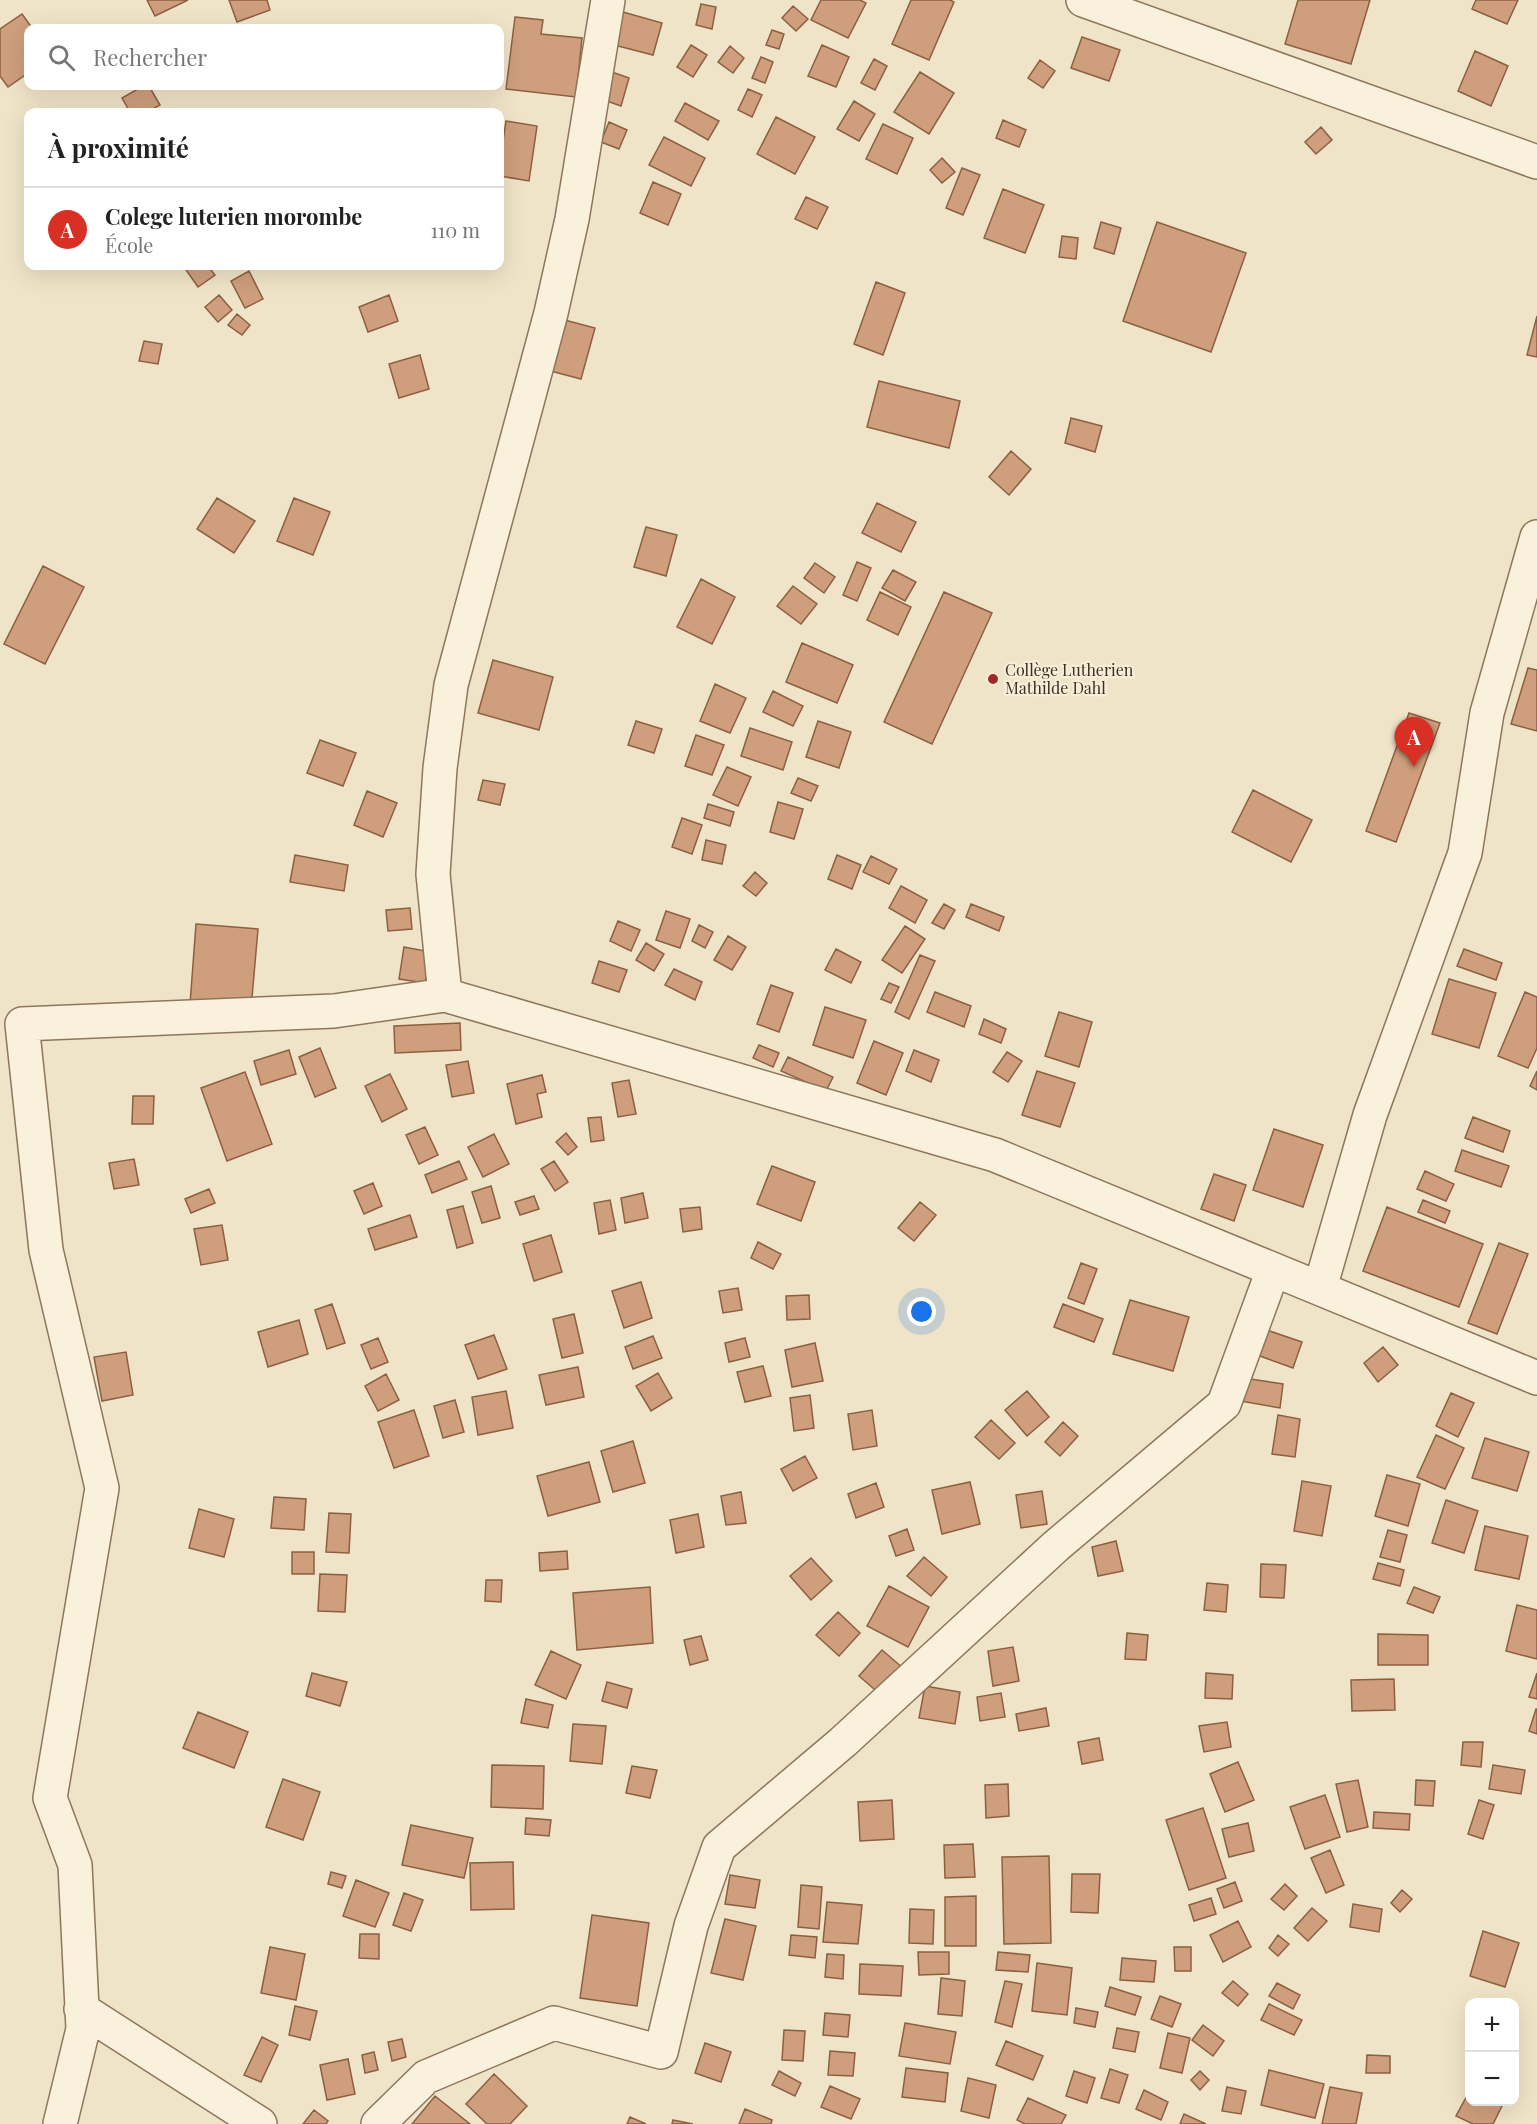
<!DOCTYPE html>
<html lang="fr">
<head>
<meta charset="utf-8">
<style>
	body { margin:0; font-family:"Playfair Display",serif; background:#f6f6f6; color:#222 }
	.controls { position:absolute; right:18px; bottom:18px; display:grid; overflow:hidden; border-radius:12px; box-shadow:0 6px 24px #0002 }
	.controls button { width:54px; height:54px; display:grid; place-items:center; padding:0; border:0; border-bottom:2px solid #e0e0e0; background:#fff; color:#222; font:30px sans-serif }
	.you { position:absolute; left:922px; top:1312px; width:21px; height:21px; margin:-15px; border:4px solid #fff; border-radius:50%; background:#1a73e8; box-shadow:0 0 0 9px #1a73e833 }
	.badge { display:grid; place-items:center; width:39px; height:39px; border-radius:50%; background:#d93025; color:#fff; font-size:20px; font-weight:700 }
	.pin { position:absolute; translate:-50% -50px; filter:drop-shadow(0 2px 3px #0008) }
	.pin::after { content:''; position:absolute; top:32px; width:21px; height:18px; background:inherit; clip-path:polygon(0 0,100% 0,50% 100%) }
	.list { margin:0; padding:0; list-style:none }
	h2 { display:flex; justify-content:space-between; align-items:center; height:78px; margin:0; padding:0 24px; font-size:26px }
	h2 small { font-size:20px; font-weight:400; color:#767676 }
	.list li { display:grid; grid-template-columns:39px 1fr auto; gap:18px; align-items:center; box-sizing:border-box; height:84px; padding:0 24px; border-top:2px solid #e0e0e0 }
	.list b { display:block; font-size:22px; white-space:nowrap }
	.list p { margin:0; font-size:20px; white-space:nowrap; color:#767676 }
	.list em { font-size:20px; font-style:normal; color:#767676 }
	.icon { flex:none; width:33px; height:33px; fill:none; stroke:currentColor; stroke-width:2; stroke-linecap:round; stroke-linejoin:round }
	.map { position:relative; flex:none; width:1537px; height:2124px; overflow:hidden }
	.search { position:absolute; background:#fff; box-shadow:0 6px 24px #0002; left:24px; top:24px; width:480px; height:66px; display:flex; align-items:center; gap:15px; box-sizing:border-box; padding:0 21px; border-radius:12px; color:#767676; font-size:22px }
	.panel { position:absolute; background:#fff; box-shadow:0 6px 24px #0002; left:24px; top:108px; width:480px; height:162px; border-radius:12px }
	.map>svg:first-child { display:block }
	.building { fill:#cf9f7d; stroke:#8d5f41; stroke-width:1.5 }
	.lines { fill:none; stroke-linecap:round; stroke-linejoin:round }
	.street-casing { stroke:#8d765c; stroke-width:36 }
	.street { stroke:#faf1dc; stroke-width:33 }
	.poi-dot { fill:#9e2a2b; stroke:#f7eed8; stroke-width:2 }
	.labels { text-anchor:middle; stroke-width:4.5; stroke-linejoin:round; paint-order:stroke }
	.poi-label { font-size:16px; fill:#3d2e20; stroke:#f7eed8; text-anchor:start }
</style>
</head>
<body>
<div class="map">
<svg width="1537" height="2124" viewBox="0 0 1537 2124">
	<rect width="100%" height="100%" fill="#f0e4c8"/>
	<path class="building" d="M147,0h41l-33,16z
		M229,0h38l3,10 -33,12z
		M821,0h39l6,3 -18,35 -37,-18z
		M911,0h39l4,2 -25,58 -37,-16z
		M1298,0h72l-19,64 -66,-20z
		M1476,0h42l-11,24 -35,-15z
		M701,4l15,3 -4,22 -16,-4z
		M793,6l15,13 -12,12 -14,-13z
		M623,12l39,11 -9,32 -39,-10z
		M22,14l10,14h-4v45l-20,14 -8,-11v-47z
		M515,17l28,3 -2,14 41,4 -6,59 -70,-8z
		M772,30l12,4 -5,15 -13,-4z
		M1082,37l38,13 -11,31 -38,-13z
		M691,45l16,10 -14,22 -16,-10z
		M822,45l27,12 -13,30 -28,-11z
		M730,46l14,12 -11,15 -15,-11z
		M1475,51l33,15 -17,40 -33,-15z
		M761,57l12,5 -8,21 -13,-5z
		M874,59l13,7 -12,24 -14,-7z
		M1040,60l15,11 -12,17 -15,-10z
		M609,71l20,7 -8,28 -20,-7z
		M920,72l34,21 -25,41 -35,-22z
		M143,86h6l11,19 -13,7h-17l-8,-14z
		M748,89l14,6 -10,22 -14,-7z
		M854,101l21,13 -16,27 -22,-12z
		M685,103l34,18 -11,19 -33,-19z
		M776,117l39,20 -20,37 -38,-20z
		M1003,120l23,10 -7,17 -23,-9z
		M506,121l31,5 -8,55 -29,-5v-15z
		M609,122l18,8 -8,19 -18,-7z
		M883,124l30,14 -16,36 -31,-15z
		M1321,127l11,13 -16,14 -11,-12z
		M664,137l41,21 -14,28 -42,-21z
		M942,158l13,14 -13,11 -12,-13z
		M962,168l18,7 -17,40 -17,-7z
		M653,182l28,12 -13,31 -28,-12z
		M1003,189l41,16 -19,48 -41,-15z
		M806,197l22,10 -11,22 -22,-10z
		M1101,222l20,6 -7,26 -20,-6z
		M1157,222l89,31 -35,99 -88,-31z
		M1062,236l16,2 -2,21 -17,-2z
		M186,266h22l7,9 -17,12 -14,-20z
		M249,271l14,28 -18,9 -14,-27z
		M876,282l29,11 -22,62 -29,-11z
		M219,295l13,15 -14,12 -13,-15z
		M389,295l9,26 -30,11 -9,-25z
		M237,314l13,11 -8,10 -14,-10z
		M1537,316v41l-10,-2z
		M557,318l38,10 -14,51 -38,-10z
		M144,341l18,3 -4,20 -19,-3z
		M420,355l9,34 -30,9 -10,-34z
		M879,381l81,20 -11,47 -82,-21z
		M1071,418l31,8 -7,26 -30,-9z
		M1011,451l20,18 -22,26 -20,-18z
		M217,498l38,23 -21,32 -37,-24z
		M294,498l36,14 -17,43 -36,-14z
		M877,503l39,19 -15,30 -39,-19z
		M646,527l31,8 -11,41 -32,-9z
		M857,562l14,6 -14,33 -14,-6z
		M815,563l20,14 -11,16 -20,-15z
		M43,566l41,21 -39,77 -41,-20z
		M893,570l23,12 -11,19 -23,-13z
		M701,579l34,18 -23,47 -35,-17z
		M793,586l24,18 -16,20 -24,-18z
		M880,592l31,15 -13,28 -31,-15z
		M944,592l48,21 -60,131 -48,-22z
		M802,643l51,22 -16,38 -51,-21z
		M493,660l60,17 -14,53 -61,-17z
		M1528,668l9,2v61l-26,-7z
		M715,684l31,14 -16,35 -30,-12z
		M773,691l30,15 -10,20 -30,-14z
		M1409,713l31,10 -44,119 -30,-11z
		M636,721l26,8 -8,24 -26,-8z
		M818,721l33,11 -12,36 -33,-11z
		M750,728l42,14 -9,28 -42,-14z
		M696,735l28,10 -12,30 -27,-9z
		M320,740l36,13 -13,33 -36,-13z
		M727,767l24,10 -13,29 -25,-11z
		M798,778l20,8 -7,15 -20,-8z
		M483,780l22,4 -5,21 -22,-5z
		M1253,790l59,30 -21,42 -59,-30z
		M367,791l30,12 -14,34 -29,-12z
		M778,802l25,7 -9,30 -24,-7z
		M708,804l26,8 -4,14 -26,-8z
		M682,818l20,7 -10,29 -20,-7z
		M706,840l20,5 -4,19 -20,-4z
		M295,855l53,10 -4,26 -54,-9z
		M837,855l24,10 -9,24 -24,-10z
		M871,856l26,13 -8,15 -26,-12z
		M755,872l12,11 -11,13 -13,-10z
		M901,886l26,14 -12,23 -26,-15z
		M944,904l11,6 -11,19 -12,-6z
		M971,904l33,13 -5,14 -33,-14z
		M410,908l2,21 -24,2 -2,-21z
		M666,911l24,8 -10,29 -24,-8z
		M618,921l22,9 -9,21 -21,-10z
		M196,924l62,5 -7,80 -61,-5z
		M699,925l14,7 -8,16 -13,-7z
		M905,926l20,13 -23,34 -20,-13z
		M728,936l18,11 -14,23 -18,-10z
		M646,943l18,11 -10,17 -18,-11z
		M404,947l27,5 -6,31 -26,-4z
		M836,949l25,13 -10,21 -26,-13z
		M1464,949l38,14 -6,17 -39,-14z
		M920,955l15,6 -26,58 -14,-7z
		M599,961l28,9 -8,22 -27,-9z
		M674,969l28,13 -7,18 -30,-15z
		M1449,979l47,14 -17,55 -47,-14z
		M889,983l10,4 -8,16 -10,-4z
		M771,985l22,8 -14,39 -22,-8z
		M935,992l36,14 -7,21 -37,-15z
		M1525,992l12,5v51l-9,20 -30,-12z
		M825,1007l41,13 -13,38 -40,-13z
		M1059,1012l33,10 -13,45 -34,-11z
		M984,1019l22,10 -5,14 -22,-9z
		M460,1023l1,27 -66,3 -1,-27z
		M874,1041l29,12 -17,42 -29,-12z
		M759,1045l20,8 -6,14 -20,-9z
		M320,1048l16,40 -21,9 -16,-40z
		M289,1050l7,24 -35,11 -7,-24z
		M914,1050l25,10 -8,22 -25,-11z
		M1007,1052l15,9 -14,21 -15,-10z
		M788,1057l45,20 -7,14 -45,-20z
		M468,1061l6,32 -22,4 -6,-32z
		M1037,1071l38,12 -15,44 -38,-12z
		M1537,1071v19l-7,-4z
		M245,1072l27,72 -45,17 -26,-73z
		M390,1074l17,35 -25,13 -17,-36z
		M542,1075l4,17 -9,2 5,23 -26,7 -9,-40z
		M629,1080l7,34 -18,3 -6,-34z
		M133,1096h21l-1,28h-21z
		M601,1117l3,23 -13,2 -3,-24z
		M1473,1117l37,14 -7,21 -38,-14z
		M425,1127l13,28 -19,9 -13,-29z
		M1274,1129l49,16 -20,62 -50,-17z
		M566,1133l11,14 -9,8 -12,-13z
		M494,1134l15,30 -26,13 -15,-30z
		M1462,1150l47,16 -8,21 -46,-16z
		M134,1159l5,26 -25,4 -5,-26z
		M459,1161l8,18 -35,14 -7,-18z
		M554,1161l14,21 -13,9 -14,-22z
		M772,1166l43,16 -14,39 -44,-17z
		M1425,1171l29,13 -8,17 -29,-12z
		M1214,1174l32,11 -12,36 -33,-12z
		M373,1183l9,23 -18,8 -10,-23z
		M491,1186l9,32 -18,5 -10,-31z
		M209,1189l6,14 -24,10 -6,-14z
		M643,1193l5,25 -23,5 -4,-25z
		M534,1196l5,13 -19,6 -5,-13z
		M610,1200l6,30 -17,4 -5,-31z
		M1423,1200l27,11 -5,12 -27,-11z
		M920,1202l16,13 -22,26 -16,-13z
		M463,1206l10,37 -16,5 -10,-38z
		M700,1207l2,22 -19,3 -3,-23z
		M1387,1207l96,37 -24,63 -96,-36z
		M410,1215l7,22 -42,13 -7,-21z
		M222,1225l6,35 -27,5 -7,-36z
		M551,1235l11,37 -28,9 -11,-37z
		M758,1242l23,12 -8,15 -22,-11z
		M1499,1243l29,11 -31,80 -29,-11z
		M1081,1263l16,6 -13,35 -16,-6z
		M641,1282l11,36 -28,10 -12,-37z
		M738,1288l4,22 -19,3 -4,-22z
		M809,1295l1,24 -23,1 -1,-24z
		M1130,1300l59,17 -16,54 -60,-17z
		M332,1304l13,39 -18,6 -12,-39z
		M1063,1304l40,15 -9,23 -40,-15z
		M574,1314l9,39 -21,5 -9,-39z
		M299,1320l9,34 -40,13 -10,-35z
		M1255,1326l47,16 -9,26 -47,-17z
		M494,1335l13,34 -29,10 -13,-34z
		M653,1336l9,22 -29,11 -8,-22z
		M378,1338l10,24 -17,7 -10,-24z
		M745,1338l5,19 -21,5 -4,-19z
		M815,1343l8,38 -31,6 -7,-37z
		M1383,1347l15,18 -20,17 -14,-19z
		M126,1352l7,43 -31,6 -8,-44z
		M763,1366l8,30 -26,6 -8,-30z
		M578,1367l6,30 -38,8 -7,-30z
		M658,1373l14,25 -21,13 -15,-25z
		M386,1374l13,26 -21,11 -13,-25z
		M1244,1378l39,6 -3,24 -40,-7z
		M506,1391l7,37 -35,7 -6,-38z
		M1027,1391l22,26 -22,19 -22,-26z
		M1451,1393l23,10 -16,34 -22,-11z
		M810,1395l4,33 -20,3 -4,-33z
		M455,1400l9,32 -21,6 -9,-32z
		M414,1410l15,46 -35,12 -16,-46z
		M872,1410l5,36 -24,4 -5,-36z
		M1278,1415l22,4 -5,38 -23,-3z
		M991,1420l24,23 -16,16 -24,-22z
		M1063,1422l15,14 -18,20 -15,-14z
		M1436,1435l28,13 -19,41 -28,-12z
		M1485,1438l44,14 -12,39 -45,-13z
		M633,1441l12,42 -32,9 -12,-41z
		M805,1456l12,22 -24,13 -12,-22z
		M589,1462l11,40 -52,14 -11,-40z
		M1387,1475l33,9 -12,42 -33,-10z
		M1302,1481l29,5 -9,50 -28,-5z
		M970,1482l10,42 -38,10 -10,-44z
		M876,1483l8,24 -28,11 -8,-24z
		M1042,1491l5,33 -26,4 -5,-33z
		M741,1492l5,31 -20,2 -5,-29z
		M274,1497l32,2 -2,31 -33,-2z
		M1446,1500l32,11 -14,42 -32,-10z
		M199,1509l35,10 -10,38 -35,-9z
		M329,1513l22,1 -2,39 -23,-1z
		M698,1514l6,33 -28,6 -6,-33z
		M1485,1526l43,10 -9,43 -44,-9z
		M907,1529l7,21 -18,6 -7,-20z
		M1388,1530l19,5 -7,27 -20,-5z
		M1116,1541l7,30 -25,5 -6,-29z
		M567,1551l1,18 -28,2 -1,-18z
		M292,1552h22v22h-22z
		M924,1557l23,20 -16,19 -24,-20z
		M811,1558l21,23 -21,19 -21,-24z
		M1378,1563l26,7 -4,16 -27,-7z
		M1261,1564l25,1 -2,33 -24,-1z
		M320,1574l27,1 -2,37 -27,-1z
		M486,1580h16l-1,22 -16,-1z
		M1207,1583l21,2 -2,27 -22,-2z
		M889,1586l40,21 -21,40 -41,-21z
		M650,1587l3,56 -76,7 -4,-57z
		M1414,1587l26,10 -7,16 -26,-10z
		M1517,1605l20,5v49l-31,-8z
		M838,1612l22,21 -21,23 -23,-21z
		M1127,1633l21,2 -2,25 -21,-1z
		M1378,1634l50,1v30h-50z
		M701,1636l7,24 -18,5 -6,-25z
		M1013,1647l6,34 -26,5 -5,-35z
		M882,1650l21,18 -22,27 -22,-19z
		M551,1651l30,14 -15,34 -31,-14z
		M312,1673l35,9 -7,24 -34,-10z
		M1206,1673l27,2 -1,24 -27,-1z
		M1537,1673v26l-8,-2z
		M1394,1679l1,31 -43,1 -1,-31z
		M607,1682l25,7 -5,19 -25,-7z
		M925,1686l35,6 -5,32 -36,-6z
		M1001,1693l4,24 -25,4 -3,-24z
		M526,1699l27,6 -5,23 -27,-5z
		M1046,1708l3,18 -30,5 -3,-17z
		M1536,1709h1v25l-8,-3z
		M198,1712l50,20 -14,36 -51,-20z
		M1227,1722l4,25 -27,5 -5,-26z
		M573,1724l33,2 -4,38 -32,-3z
		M1099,1738l4,22 -21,4 -4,-22z
		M1463,1742h20l-2,25 -20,-2z
		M1238,1762l16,38 -29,12 -15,-38z
		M492,1765l52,1 -1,43 -52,-2z
		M1493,1765l32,5 -4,24 -32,-5z
		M632,1766l25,4 -7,28 -24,-5z
		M283,1779l37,13 -17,48 -37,-13z
		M1358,1780l10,47 -21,5 -11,-48z
		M1416,1780l19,1 -2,25 -18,-1z
		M1008,1784l1,32 -23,2 -1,-33z
		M1325,1795l15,42 -35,12 -15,-42z
		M892,1800l2,39 -34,2 -2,-39z
		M1479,1800l15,5 -11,34 -15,-5z
		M1203,1808l23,70 -37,12 -23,-70z
		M1374,1812l36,2 -1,16 -36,-2z
		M526,1818l25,2 -2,16 -24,-2z
		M1248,1823l6,28 -25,6 -7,-28z
		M411,1825l62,13 -9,40 -62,-13z
		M973,1844l2,33 -30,1 -1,-33z
		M1330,1850l14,35 -18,8 -15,-35z
		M1049,1856l2,87 -47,1 -2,-87z
		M513,1862l1,47 -43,1 -1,-47z
		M331,1872l15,4 -4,12 -14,-4z
		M1072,1874h28l-2,39 -27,-1z
		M730,1875l30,5 -5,28 -30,-4z
		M356,1880l33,13 -14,34 -32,-11z
		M1235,1882l7,19 -18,7 -7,-19z
		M1285,1884l12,12 -13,14 -13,-11z
		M801,1885l21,2 -3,42 -21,-2z
		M1402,1890l10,9 -12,13 -9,-9z
		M404,1893l19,7 -12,31 -18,-6z
		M976,1896v50h-31v-49z
		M1211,1898l5,16 -22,7 -5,-16z
		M827,1902l35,3 -4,39 -35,-2z
		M1353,1904l29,5 -3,23 -29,-5z
		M1312,1908l15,13 -19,20 -14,-13z
		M910,1909l24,1 -1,34 -24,-1z
		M592,1915l57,8 -12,83 -57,-8z
		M725,1919l31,7 -13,54 -32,-7z
		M1238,1921l13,26 -28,15 -13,-27z
		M1483,1931l36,12 -14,44 -35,-11z
		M360,1934h19v25l-20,-1z
		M791,1935l26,2 -2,21 -26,-3z
		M1278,1935l11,9 -11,12 -9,-8z
		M270,1947l35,7 -9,46 -35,-7z
		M1174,1947h17v24h-16z
		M918,1952h31v22l-30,1z
		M998,1952l32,3 -2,17 -32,-2z
		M827,1954l17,1 -1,24 -18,-2z
		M1122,1958l34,3 -2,21 -34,-2z
		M1037,1963l35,5 -5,47 -35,-4z
		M860,1964l43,2 -2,30 -42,-2z
		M941,1978l24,3 -3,35 -24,-2z
		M1005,1981l17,3 -10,43 -17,-5z
		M1233,1981l15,13 -10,12 -16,-13z
		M1277,1983l23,12 -7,14 -24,-13z
		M1110,1987l31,10 -6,18 -30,-9z
		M1160,1996l21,8 -9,23 -21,-8z
		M1269,2004l33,16 -8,15 -33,-15z
		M295,2006l22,5 -7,29 -21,-5z
		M1076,2008l22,4 -3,15 -21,-4z
		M825,2013l25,2 -2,22 -25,-2z
		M905,2023l51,9 -6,32 -51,-8z
		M1203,2025l21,16 -11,15 -21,-16z
		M1117,2028l22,4 -4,20 -22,-4z
		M784,2030l21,1 -2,30 -21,-1z
		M1168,2033l22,5 -8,35 -22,-5z
		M262,2037l16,8 -17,37 -17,-7z
		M402,2039l4,18 -14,4 -4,-19z
		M1006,2041l37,15 -10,24 -37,-15z
		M705,2043l26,9 -10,30 -26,-9z
		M830,2051l25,2 -2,23 -25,-1z
		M374,2052l4,18 -13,3 -3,-18z
		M1367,2055l23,1v17h-24z
		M348,2059l7,35 -28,6 -7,-35z
		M906,2068l42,5 -3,29 -43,-5z
		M1110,2069l18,6 -9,28 -18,-5z
		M1269,2070l55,14 -9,34 -54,-13z
		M779,2071l22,12 -6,13 -23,-11z
		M1074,2071l21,7 -8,25 -21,-7z
		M1200,2071l9,9 -9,10 -9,-10z
		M494,2074l33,32 -17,18h-23l-21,-20z
		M968,2078l28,7 -7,33 -28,-7z
		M830,2086l30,13 -9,20 -30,-12z
		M1227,2087l19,4 -5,23 -19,-3z
		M1330,2087l32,6 -6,31h-34z
		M1144,2090l24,12 -7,18 -25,-11z
		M1470,2090v12h34l-11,22h-20l-17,-8z
		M435,2096l35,28h-58z
		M1028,2098l38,17 -5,9h-36l-8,-4z
		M745,2109l27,11 -1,4h-32z
		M314,2110l14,11 -2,3h-23z
		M1184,2114l22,10h-26z
		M630,2117l16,7h-19z
		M673,2120l20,4h-21z"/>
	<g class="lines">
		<g class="street-casing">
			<path id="street" d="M1083,0l454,162
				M445,995l-12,-121 7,-106 11,-83 100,-372 21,-94 36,-219
				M1320,1288l50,-173 95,-262 22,-140 50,-176
				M81,2009l179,115
				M60,2124l23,-95 -8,-164 -25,-67 52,-310 -56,-238 -24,-226 312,-13 111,-16 550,160 542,223
				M378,2124l48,-47 128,-54 107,29 30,-126 28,-79 124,-105 213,-196 168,-142 49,-134"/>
		</g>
		<use href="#street" class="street"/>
	</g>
	<circle class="poi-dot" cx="993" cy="679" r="6"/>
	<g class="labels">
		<g class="poi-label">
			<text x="1005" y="676">Collège Lutherien<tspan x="1005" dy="18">Mathilde Dahl</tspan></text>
		</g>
	</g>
</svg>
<div class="controls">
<button>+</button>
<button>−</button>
</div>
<div class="you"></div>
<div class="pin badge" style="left:1414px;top:767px">A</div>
<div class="search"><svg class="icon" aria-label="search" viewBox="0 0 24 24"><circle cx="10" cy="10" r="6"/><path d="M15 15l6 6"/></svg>Rechercher</div>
<section class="panel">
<h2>À proximité<small></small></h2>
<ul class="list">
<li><span class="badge">A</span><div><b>Colege luterien morombe</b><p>École</p></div><em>110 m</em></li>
</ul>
</section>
</div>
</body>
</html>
